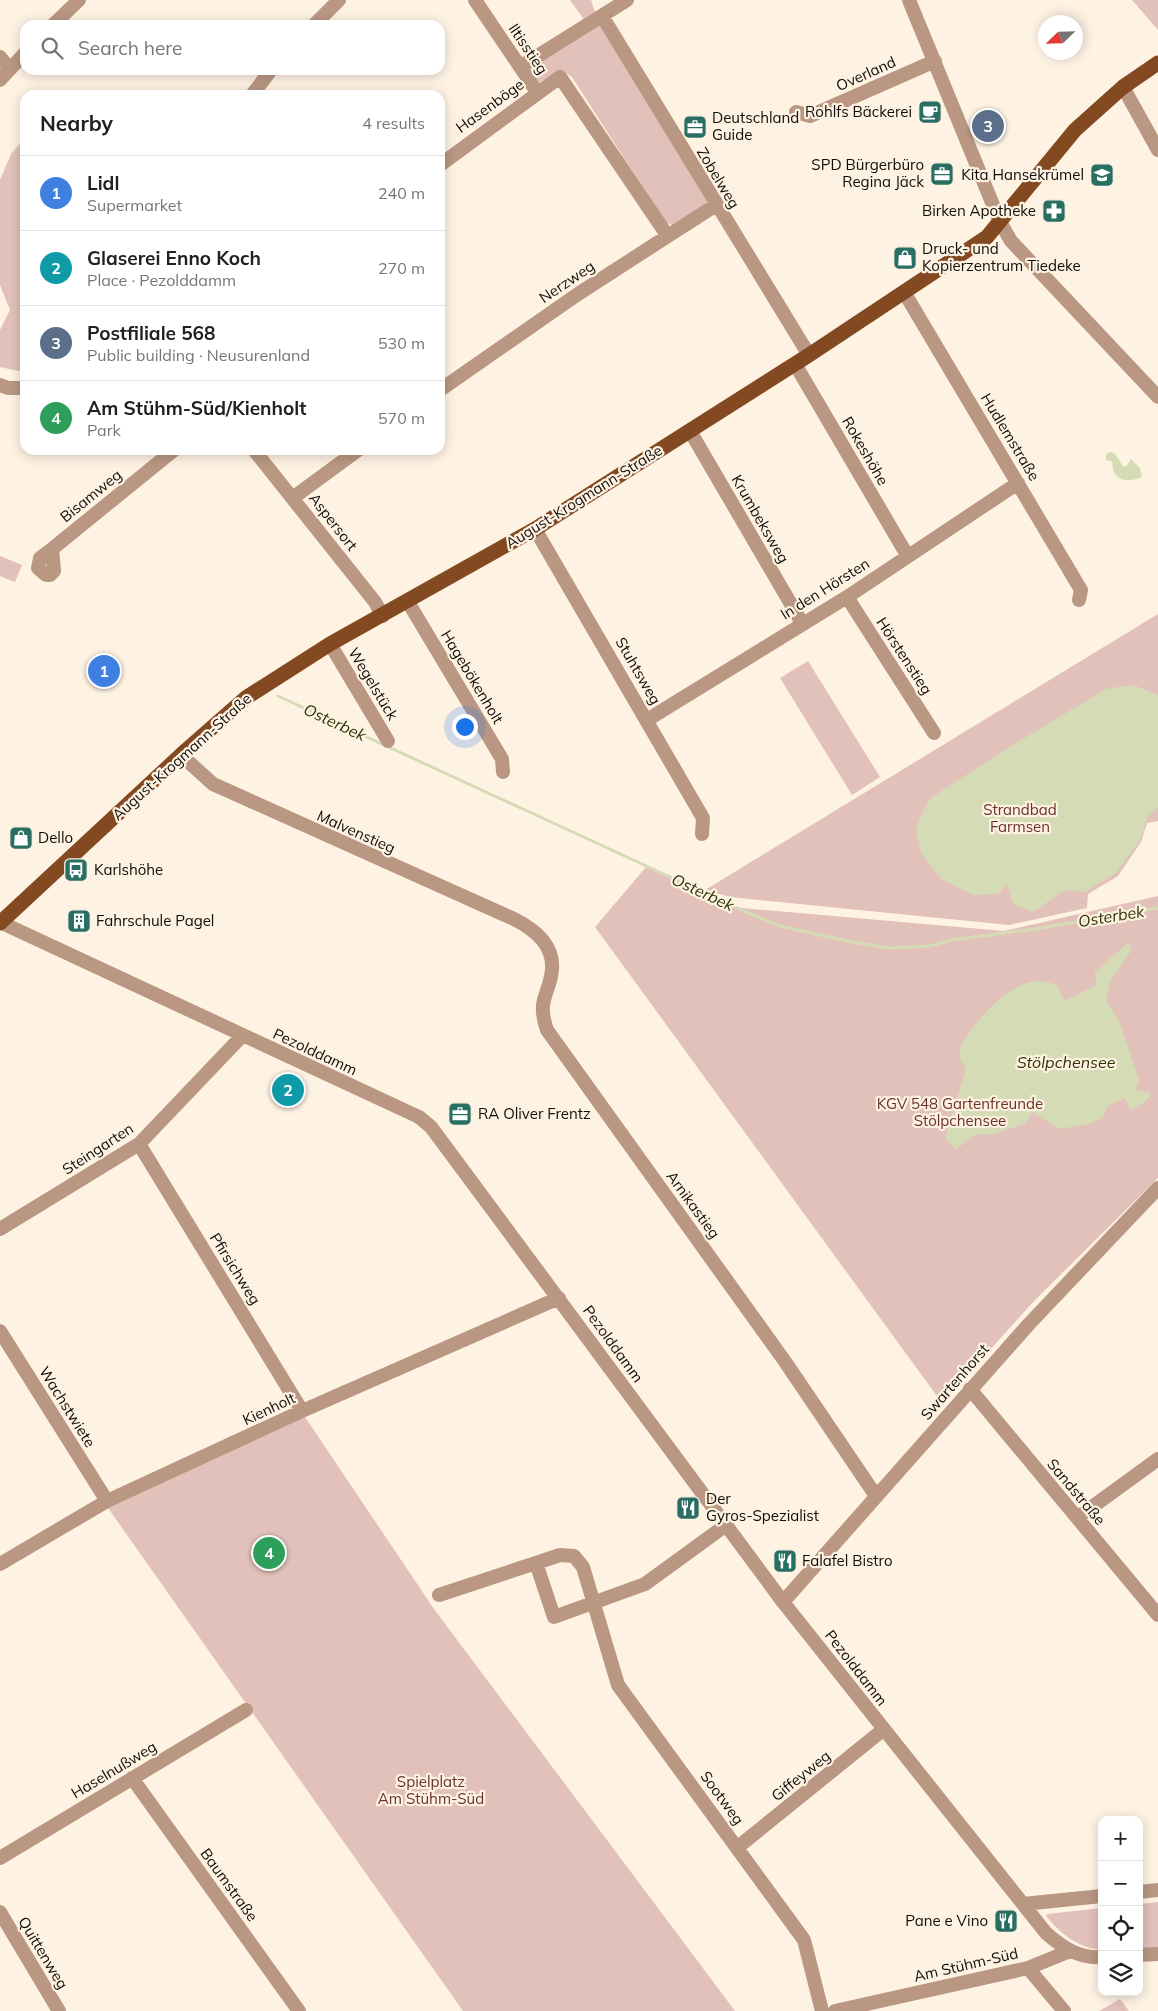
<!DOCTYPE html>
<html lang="en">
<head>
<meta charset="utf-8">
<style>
	body { margin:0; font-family:Mulish,sans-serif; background:#f6f6f6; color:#202124 }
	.controls { position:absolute; right:15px; bottom:15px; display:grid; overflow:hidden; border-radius:10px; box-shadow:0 2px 12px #0003 }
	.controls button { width:45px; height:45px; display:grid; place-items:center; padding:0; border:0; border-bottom:1px solid #e0e0e0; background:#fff; color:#202124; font:25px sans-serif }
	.compass { position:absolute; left:1038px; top:15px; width:45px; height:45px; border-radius:50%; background:#fff; box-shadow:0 2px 12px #0003; rotate:247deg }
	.you { position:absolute; left:464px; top:726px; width:18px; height:18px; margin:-12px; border:4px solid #fff; border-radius:50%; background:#1a73e8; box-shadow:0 0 0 8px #1a73e833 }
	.badge { display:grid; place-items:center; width:32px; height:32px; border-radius:50%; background:#d93025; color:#fff; font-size:16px; font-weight:700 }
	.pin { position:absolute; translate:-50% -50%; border:2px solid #fff; box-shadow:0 1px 5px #0006 }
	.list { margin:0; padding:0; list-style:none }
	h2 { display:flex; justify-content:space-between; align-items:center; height:65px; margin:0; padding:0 20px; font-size:21px }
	h2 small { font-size:16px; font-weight:400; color:#757577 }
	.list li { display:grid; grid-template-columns:32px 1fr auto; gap:15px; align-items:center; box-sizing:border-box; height:75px; padding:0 20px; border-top:1px solid #e0e0e0 }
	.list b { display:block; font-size:19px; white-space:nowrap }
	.list p { margin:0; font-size:16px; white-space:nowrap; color:#757577 }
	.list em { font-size:16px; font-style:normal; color:#757577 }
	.icon { flex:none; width:28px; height:28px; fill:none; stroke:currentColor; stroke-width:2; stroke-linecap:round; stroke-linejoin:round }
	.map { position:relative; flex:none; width:1158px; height:2011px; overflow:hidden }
	.search { position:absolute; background:#fff; box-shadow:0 2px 12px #0003; left:20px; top:20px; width:425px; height:55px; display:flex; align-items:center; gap:12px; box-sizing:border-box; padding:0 18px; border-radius:15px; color:#757577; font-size:19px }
	.panel { position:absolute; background:#fff; box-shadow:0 2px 12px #0003; left:20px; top:90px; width:425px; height:365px; border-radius:15px }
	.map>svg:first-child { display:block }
	.green { fill:#e1c1ba }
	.water { fill:#d5dcb5 }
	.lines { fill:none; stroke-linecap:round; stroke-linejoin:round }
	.stream { stroke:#d5dcb5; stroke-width:3 }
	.minor { stroke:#b99782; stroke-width:14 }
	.major { stroke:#834920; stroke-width:15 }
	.labels { text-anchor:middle; stroke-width:4.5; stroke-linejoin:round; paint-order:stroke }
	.street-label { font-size:15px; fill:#110d08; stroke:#fef2e3 }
	.poi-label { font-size:15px; fill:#110d08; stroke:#fef2e3; text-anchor:start }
	.park-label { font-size:15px; fill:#6a3228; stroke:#fef2e3 }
	.water-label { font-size:16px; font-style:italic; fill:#2f3405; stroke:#fef2e3 }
</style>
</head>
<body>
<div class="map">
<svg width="1158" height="2011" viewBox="0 0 1158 2011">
	<rect width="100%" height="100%" fill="#fef2e3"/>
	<path class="green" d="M570,0h21l7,21 109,179v3l-33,23 -9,-4 -93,-145 -10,-6 -24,12 -11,-16 61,-42z
		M1132,0h26v30z
		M25,138v233l-2,1 -23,-5v-37l10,-20 -10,-25v-105l11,-26z
		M0,556l22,9 -7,17 -15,-6z
		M1158,614v207l-11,2 -6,19 -23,34 -30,18 -1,14 -78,17 -279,-28 -25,-7z
		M808,661l72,116 -28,18 -72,-117z
		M646,867l85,40 273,24 154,-35v282l-123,122 -93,103 -347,-476z
		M305,1417l129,192 301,402h-272l-355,-503z
		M1158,1902v47l-19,2v-47z
		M1102,1908v42c-24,-2 -41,-16 -56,-34l1,-2z
		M1120,1999l9,12h-30z"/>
	<path class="water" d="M1110,452l5,2 8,12 3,1 5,-8 9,9 2,9c-17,7 -30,3 -30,-16l-6,-1v-6z
		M1133,685l25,10v113l-10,8 -8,24 -23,32 -32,20 -20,-2 -32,22 -20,-8 -6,-20 -9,10 -25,1 -32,-16 -20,-26 -5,-24 7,-18 9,-14 76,-49 98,-59z
		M1129,942l2,9 -20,29 -5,20 14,23 19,57 -3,10 13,2 2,4 -14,12 -7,1 -5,-11 -17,8 -6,12 -14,6 -29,5 -27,-17 -6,11 -33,11 -17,1 -20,14 -11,-10 21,-71 -6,-8c0,-5 0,-11 2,-16 12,-22 43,-56 68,-62 9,-2 18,0 27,3l8,16 31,-16 -1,-13z"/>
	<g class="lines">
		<path class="stream" d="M278,696l468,216 34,14 67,15 41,7 42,-2 22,-6 83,-11 123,-21"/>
		<path class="minor" d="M475,0l62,92
			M909,0l91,222 11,19 147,156
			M602,16l207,339
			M53,25l26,-25
			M314,25l25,-25
			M0,57l9,11
			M520,67l107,-67
			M0,80l25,-27
			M1123,87l35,63
			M252,95l19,-25
			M796,112l14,4 125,-55
			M440,165l120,-88 107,158
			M904,292l177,298 -2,10
			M795,364l112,191
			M0,385l8,3h17
			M440,390l138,-96 138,-89
			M690,431l112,192
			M254,450l121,152 8,14
			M294,497l64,-47
			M535,529l168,289 -1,16
			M52,549l2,22 -4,4h-4l-8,-7 2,-10 12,-9 122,-99
			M847,597l87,136
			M408,602l94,157 1,13
			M330,644l58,97
			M647,720l200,-123 171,-114
			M181,755l32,29 301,135c20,10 40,25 38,50 -2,26 -16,29 -5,61l239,333 90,133
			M0,922l419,195 12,10 352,475 263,331c16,14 33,26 56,24
			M139,1144l163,267
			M0,1229l139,-85 103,-108
			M0,1331l107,170
			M970,1389l188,226
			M1077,1518l81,-59
			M726,1525l-81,59 -91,33 -18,-54 24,-8 14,1 9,11 35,118 186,255 18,71
			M0,1564l107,-63 195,-90 257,-113
			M439,1595l97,-32
			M783,1602l246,-278 129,-136
			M132,1778l167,233
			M738,1847l146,-118
			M0,1858l246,-148
			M1139,1892l19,-2
			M1023,1904l79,-8
			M0,1912l59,99
			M1139,1955l19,-1
			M1028,1968l36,43
			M835,2011l193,-43 42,-17"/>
		<path class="major" d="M0,923l182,-169 65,-57 83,-53 205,-115 274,-174 178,-118 88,-107 48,-43 35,-24"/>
	</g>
	<defs>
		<g id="cafe-square" transform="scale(1.25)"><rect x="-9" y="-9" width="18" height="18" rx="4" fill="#296e62" stroke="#fef2e3"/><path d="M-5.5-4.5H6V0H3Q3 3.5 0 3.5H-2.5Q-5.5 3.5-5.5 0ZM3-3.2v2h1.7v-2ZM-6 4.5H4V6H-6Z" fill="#fff"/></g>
		<g id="office-square" transform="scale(1.25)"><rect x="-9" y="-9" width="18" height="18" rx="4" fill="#296e62" stroke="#fef2e3"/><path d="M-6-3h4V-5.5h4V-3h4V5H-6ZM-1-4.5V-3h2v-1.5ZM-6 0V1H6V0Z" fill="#fff"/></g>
		<g id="school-square" transform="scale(1.25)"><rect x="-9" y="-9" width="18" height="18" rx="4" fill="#296e62" stroke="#fef2e3"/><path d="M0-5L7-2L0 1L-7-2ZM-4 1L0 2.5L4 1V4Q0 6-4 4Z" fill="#fff"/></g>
		<g id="pharmacy-square" transform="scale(1.25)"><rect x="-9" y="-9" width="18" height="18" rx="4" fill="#296e62" stroke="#fef2e3"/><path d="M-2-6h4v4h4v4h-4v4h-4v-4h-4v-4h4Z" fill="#fff"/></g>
		<g id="shop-square" transform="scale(1.25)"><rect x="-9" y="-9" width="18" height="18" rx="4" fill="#296e62" stroke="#fef2e3"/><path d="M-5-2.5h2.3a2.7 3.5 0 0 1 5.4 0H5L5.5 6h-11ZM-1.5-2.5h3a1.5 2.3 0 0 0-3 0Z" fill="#fff"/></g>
		<g id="bus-square" transform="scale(1.25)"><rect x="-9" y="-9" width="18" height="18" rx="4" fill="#296e62" stroke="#fef2e3"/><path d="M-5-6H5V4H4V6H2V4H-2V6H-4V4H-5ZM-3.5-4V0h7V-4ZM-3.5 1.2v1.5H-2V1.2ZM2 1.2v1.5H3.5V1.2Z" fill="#fff"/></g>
		<g id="building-square" transform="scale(1.25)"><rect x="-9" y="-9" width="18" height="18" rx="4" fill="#296e62" stroke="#fef2e3"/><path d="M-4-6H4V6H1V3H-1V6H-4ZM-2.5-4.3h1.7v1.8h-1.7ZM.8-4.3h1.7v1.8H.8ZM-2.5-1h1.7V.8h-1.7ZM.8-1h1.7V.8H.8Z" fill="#fff"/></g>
		<g id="restaurant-square" transform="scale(1.25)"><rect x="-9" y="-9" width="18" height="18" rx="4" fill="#296e62" stroke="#fef2e3"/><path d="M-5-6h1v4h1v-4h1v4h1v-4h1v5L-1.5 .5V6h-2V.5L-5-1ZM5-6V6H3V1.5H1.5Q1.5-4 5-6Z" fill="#fff"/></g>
	</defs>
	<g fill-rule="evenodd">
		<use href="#cafe-square" x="930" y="112"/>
		<use href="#office-square" x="695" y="127"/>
		<use href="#office-square" x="942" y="174"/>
		<use href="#school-square" x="1102" y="175"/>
		<use href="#pharmacy-square" x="1054" y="211"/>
		<use href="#shop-square" x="905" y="258"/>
		<use href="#shop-square" x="21" y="838"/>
		<use href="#bus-square" x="76" y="870"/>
		<use href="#building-square" x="79" y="921"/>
		<use href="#office-square" x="460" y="1114"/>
		<use href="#restaurant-square" x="688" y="1508"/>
		<use href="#restaurant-square" x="785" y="1561"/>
		<use href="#restaurant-square" x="1006" y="1921"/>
	</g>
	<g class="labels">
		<g class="street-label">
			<text transform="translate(528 49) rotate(56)" y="5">Iltisstieg</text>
			<text transform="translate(866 74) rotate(-24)" y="5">Overland</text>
			<text transform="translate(490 106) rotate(-36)" y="5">Hasenböge</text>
			<text transform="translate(718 178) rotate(59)" y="5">Zobelweg</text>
			<text transform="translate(567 282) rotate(-34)" y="5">Nerzweg</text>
			<text transform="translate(1010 437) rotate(59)" y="5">Hudlemstraße</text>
			<text transform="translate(865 451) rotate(60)" y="5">Rokeshöhe</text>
			<text transform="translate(91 496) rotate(-39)" y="5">Bisamweg</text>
			<text transform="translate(584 497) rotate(-32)" y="5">August-Krogmann-Straße</text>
			<text transform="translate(760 519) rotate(60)" y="5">Krumbeksweg</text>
			<text transform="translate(333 522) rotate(52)" y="5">Aspersort</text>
			<text transform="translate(825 589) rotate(-32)" y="5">In den Hörsten</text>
			<text transform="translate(904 656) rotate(57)" y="5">Hörstenstieg</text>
			<text transform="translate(638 671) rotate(60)" y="5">Stuhtsweg</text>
			<text transform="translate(472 677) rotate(59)" y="5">Hagebökenholt</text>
			<text transform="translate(373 684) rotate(59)" y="5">Wegelstück</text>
			<text transform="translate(182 757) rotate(-42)" y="5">August-Krogmann-Straße</text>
			<text transform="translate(356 832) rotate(24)" y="5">Malvenstieg</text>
			<text transform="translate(315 1052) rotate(25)" y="5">Pezolddamm</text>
			<text transform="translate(98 1149) rotate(-33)" y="5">Steingarten</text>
			<text transform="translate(693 1205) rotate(54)" y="5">Arnikastieg</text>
			<text transform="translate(235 1269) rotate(58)" y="5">Pfirsichweg</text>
			<text transform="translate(613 1344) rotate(54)" y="5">Pezolddamm</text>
			<text transform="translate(955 1382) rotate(-49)" y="5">Swartenhorst</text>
			<text transform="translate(67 1407) rotate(58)" y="5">Wachstwiete</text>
			<text transform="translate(269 1409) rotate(-25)" y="5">Kienholt</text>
			<text transform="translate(1076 1492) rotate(50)" y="5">Sandstraße</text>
			<text transform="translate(856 1668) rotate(52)" y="5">Pezolddamm</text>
			<text transform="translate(114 1770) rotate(-31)" y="5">Haselnußweg</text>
			<text transform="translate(801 1776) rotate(-39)" y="5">Giffeyweg</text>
			<text transform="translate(722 1798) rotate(54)" y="5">Sootweg</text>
			<text transform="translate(229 1885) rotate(54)" y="5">Baumstraße</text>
			<text transform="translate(43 1953) rotate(59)" y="5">Quittenweg</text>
			<text transform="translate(966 1965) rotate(-13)" y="5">Am Stühm-Süd</text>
		</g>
		<g class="poi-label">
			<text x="912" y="117" text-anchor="end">Rohlfs Bäckerei</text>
			<text x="712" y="123">Deutschland<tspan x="712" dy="17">Guide</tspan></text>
			<text x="924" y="170" text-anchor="end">SPD Bürgerbüro<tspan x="924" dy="17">Regina Jäck</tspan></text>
			<text x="1084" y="180" text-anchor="end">Kita Hansekrümel</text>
			<text x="1036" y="216" text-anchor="end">Birken Apotheke</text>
			<text x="922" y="254">Druck- und<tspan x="922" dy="17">Kopierzentrum Tiedeke</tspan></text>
			<text x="38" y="843">Dello</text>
			<text x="94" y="875">Karlshöhe</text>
			<text x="96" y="926">Fahrschule Pagel</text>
			<text x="478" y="1119">RA Oliver Frentz</text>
			<text x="706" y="1504">Der<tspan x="706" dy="17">Gyros-Spezialist</tspan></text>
			<text x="802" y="1566">Falafel Bistro</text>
			<text x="988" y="1926" text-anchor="end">Pane e Vino</text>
		</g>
		<g class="park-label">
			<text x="1020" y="815">Strandbad<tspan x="1020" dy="17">Farmsen</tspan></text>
			<text x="960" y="1109">KGV 548 Gartenfreunde<tspan x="960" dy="17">Stölpchensee</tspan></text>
			<text x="431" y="1787">Spielplatz<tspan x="431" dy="17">Am Stühm-Süd</tspan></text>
		</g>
		<g class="water-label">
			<text transform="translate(335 722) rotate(25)" y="6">Osterbek</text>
			<text transform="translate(703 892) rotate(25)" y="6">Osterbek</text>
			<text transform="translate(1111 916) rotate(-9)" y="6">Osterbek</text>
			<text x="1066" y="1068">Stölpchensee</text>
		</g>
	</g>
</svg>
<div class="controls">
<button>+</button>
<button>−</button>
<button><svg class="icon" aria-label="locate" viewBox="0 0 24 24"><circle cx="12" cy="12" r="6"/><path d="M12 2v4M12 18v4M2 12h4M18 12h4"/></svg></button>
<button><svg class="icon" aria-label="layers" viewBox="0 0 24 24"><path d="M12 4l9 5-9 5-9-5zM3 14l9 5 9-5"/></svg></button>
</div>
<svg class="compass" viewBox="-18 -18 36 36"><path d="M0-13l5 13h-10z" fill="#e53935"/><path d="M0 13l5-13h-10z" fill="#757577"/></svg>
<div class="you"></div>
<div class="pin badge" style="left:104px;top:671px;background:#3f7fe0">1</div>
<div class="pin badge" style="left:288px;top:1090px;background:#0f9aa8">2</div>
<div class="pin badge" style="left:988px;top:126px;background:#5c6f8a">3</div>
<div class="pin badge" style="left:269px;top:1553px;background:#2e9e5b">4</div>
<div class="search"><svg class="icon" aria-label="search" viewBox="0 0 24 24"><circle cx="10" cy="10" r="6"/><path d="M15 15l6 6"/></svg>Search here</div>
<section class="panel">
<h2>Nearby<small>4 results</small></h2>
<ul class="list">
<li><span class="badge" style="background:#3f7fe0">1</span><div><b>Lidl</b><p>Supermarket</p></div><em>240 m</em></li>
<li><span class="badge" style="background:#0f9aa8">2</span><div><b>Glaserei Enno Koch</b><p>Place · Pezolddamm</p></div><em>270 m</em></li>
<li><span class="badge" style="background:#5c6f8a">3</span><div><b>Postfiliale 568</b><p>Public building · Neusurenland</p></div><em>530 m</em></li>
<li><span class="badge" style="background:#2e9e5b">4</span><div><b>Am Stühm-Süd/Kienholt</b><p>Park</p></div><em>570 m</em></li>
</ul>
</section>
</div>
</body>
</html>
